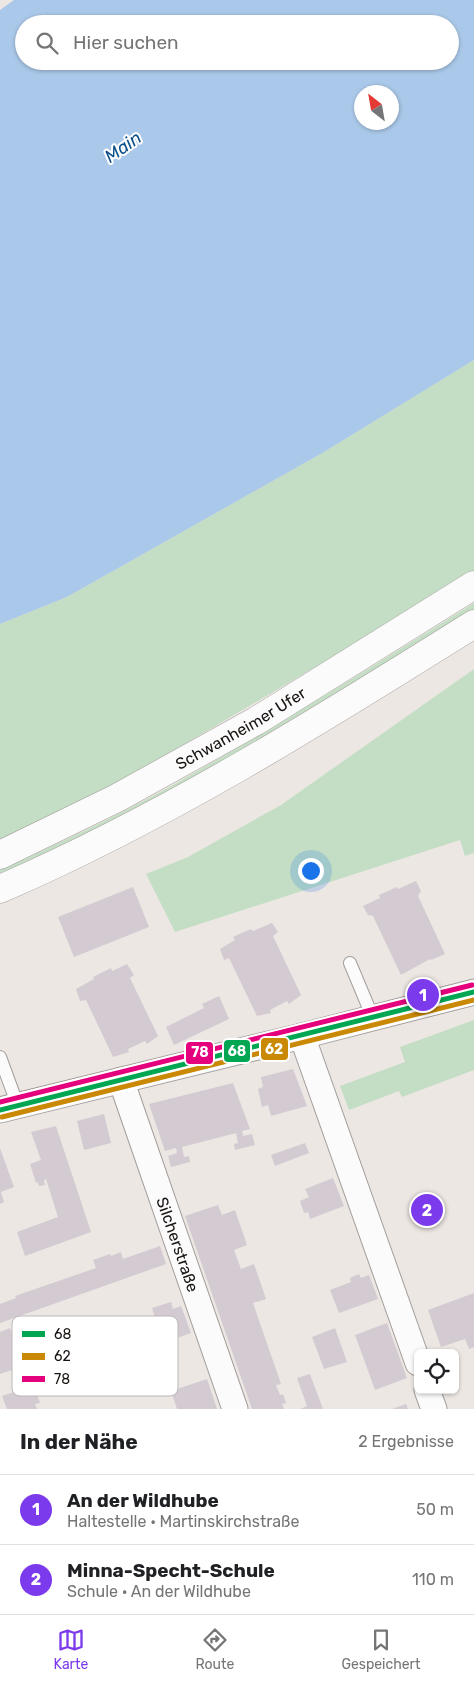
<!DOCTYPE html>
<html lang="de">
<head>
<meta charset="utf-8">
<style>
	body { margin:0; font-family:Rubik,sans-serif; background:#f6f6f6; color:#202124 }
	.controls { position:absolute; right:15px; bottom:15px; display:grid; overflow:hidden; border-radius:8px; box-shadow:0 1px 4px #0004 }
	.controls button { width:45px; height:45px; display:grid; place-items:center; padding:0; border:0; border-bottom:1px solid #e0e0e0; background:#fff; color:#202124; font:25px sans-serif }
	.compass { position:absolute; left:354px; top:85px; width:45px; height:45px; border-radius:50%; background:#fff; box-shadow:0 1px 4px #0004; rotate:329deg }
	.you { position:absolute; left:310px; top:870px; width:18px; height:18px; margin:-12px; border:4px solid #fff; border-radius:50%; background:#1a73e8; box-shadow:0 0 0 8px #1a73e833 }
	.badge { display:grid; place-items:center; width:32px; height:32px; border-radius:50%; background:#7c3aed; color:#fff; font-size:16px; font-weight:700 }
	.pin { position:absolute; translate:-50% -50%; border:2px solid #fff; box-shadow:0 1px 5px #0006 }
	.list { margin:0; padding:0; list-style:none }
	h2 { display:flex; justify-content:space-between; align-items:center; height:65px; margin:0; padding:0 20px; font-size:21px }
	h2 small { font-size:16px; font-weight:400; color:#757577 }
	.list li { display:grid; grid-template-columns:32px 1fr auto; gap:15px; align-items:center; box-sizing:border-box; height:70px; padding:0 20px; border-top:1px solid #e0e0e0 }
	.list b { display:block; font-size:19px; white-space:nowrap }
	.list p { margin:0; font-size:16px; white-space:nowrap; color:#757577 }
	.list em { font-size:16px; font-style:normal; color:#757577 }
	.icon { flex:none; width:28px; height:28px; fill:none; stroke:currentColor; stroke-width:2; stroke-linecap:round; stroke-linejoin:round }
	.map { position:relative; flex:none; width:474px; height:1409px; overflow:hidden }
	.search { position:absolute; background:#fff; box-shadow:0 1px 4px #0004; left:15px; right:15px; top:15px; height:55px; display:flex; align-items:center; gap:12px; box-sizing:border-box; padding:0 18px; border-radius:28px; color:#757577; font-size:19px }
	.sheet { height:205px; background:#fff }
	nav { display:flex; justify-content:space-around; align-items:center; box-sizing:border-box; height:70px; border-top:1px solid #e0e0e0; background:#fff; font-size:14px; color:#757577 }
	nav a { display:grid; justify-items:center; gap:2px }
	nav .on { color:#7c3aed }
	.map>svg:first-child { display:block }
	.green { fill:#c3dec4 }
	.water { fill:#aac8e9; fill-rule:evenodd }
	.building { fill:#d3cad2 }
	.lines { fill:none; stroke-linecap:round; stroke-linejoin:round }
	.lane-casing { stroke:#a39e9c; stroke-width:14 }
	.street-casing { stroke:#a39e9c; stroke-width:27 }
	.secondary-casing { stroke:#a39e9c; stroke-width:29 }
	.lane { stroke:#fcfbfb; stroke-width:12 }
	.street { stroke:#fcfbfb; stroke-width:25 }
	.secondary { stroke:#fcfbfb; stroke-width:28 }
	.bus-1-casing { stroke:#fff; stroke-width:9 }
	.bus-2-casing { stroke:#fff; stroke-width:9 }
	.bus-3-casing { stroke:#fff; stroke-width:9 }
	.bus-1 { stroke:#00a651; stroke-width:5 }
	.bus-2 { stroke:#ca8904; stroke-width:5 }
	.bus-3 { stroke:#e5007d; stroke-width:5 }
	.labels { text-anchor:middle; stroke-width:4; stroke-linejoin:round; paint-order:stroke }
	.street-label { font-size:16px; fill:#181412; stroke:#fff }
	.water-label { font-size:18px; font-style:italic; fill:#0b508a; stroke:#fff }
	.key { fill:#fff; stroke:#bab8b8; stroke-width:1 }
	.key-label { font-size:14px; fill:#181412 }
	.line-badge { stroke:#fff; stroke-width:2 }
	.badge-label { font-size:14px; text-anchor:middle; font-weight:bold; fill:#fff }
</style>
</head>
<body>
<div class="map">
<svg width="474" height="1409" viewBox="0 0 474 1409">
	<rect width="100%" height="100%" fill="#ede7e3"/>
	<path class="green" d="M474,360v210l-45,30 -368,217 -61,25v-218l67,-27 257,-145z
		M474,603v8l-286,173 -188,94v-8c58,-26 117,-54 173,-85 102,-58 202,-120 301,-182z
		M474,669v184l-9,3 -5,-16 -285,92 -29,-58 42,-17 93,-52z
		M474,1020v50l-72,27 -3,-6 -50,19 -9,-24 65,-24 -5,-15z"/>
	<path class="water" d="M14,0h460v360l-150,92 -257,145 -67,27v-614zM24,24h426v37h-426zM362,92h30v30h-30z"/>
	<path class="building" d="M416,881l5,10 -3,5 27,58 -14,6 -1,-1 -29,16 -28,-59 -5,-1 -5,-9 17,-8 -1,-3 18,-8 1,2z
		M133,887l16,40 -75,30 -16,-40z
		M272,923l6,9 -5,4 28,59 -12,9 -2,-3 -17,9 1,3 -14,3 -28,-58 -5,2 -4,-11 15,-9 -2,-3 18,-8 2,2z
		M127,964l7,11 -4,3 28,58 -11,8 -2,-3 -17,8 1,3 -16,5 -27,-57 -6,1 -4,-12 18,-10 -1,-2 18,-9 1,3z
		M219,996l10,23 -55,26 -8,-18 38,-19 -2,-4z
		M293,1069l14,37 -36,10 -3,-11 -6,2 -4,-18 5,-2 -2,-10z
		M233,1083l17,46 -8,2 1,5 9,-2 3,11 -20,5 -1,-6 4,-1 -2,-10 -54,14 2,10 5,-1 1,6 -19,5 -3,-11 9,-3 -1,-5 -11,3 -16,-47z
		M104,1114l7,29 -27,7 -7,-29z
		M56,1126l35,106 -66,24 -8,-24 41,-15 -12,-38 -2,1 1,5 -6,1 -1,-4 -2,1 -6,-19 11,-4 -10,-28z
		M305,1143l4,10 -34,13 -4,-11z
		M0,1148l14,39 -13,5 3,10 -4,2z
		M333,1178l11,28 -34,13 -2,-7 -4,1 -4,-12 9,-4 -4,-8z
		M218,1205l4,10 13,-5 12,35 -13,5 7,19 13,-5 12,35 -13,4 28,81 -5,1 4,10 3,-1 3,9 -4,1 2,5h-32l-67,-193z
		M160,1246l6,18 -166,59v-19l16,-6 -1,-2 81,-28 -3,-8 17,-6 1,2 10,-4 2,7z
		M359,1274l2,4 8,-3 9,24 -39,14 -9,-23 21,-8 -1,-4z
		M474,1293v54l-5,2 -4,-10 -24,8 -13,-37z
		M171,1302l2,7 8,-3 10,27 -28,10 -11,-35z
		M387,1323l20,55 -32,12 -20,-55z
		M10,1328l6,18 5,-2 5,15 -4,2 2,5 -24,8v-42z
		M335,1328l12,34 -23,7 -12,-32z
		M310,1374l13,35h-23l7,-3 -10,-28z
		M207,1379l10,30h-40l-6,-18z
		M34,1385l6,18 -5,1 2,5h-30l-5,-13z
		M406,1404l2,5h-16z"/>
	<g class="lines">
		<g class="lane-casing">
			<path id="lane" d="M350,963l23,55
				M0,1057l18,49"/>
		</g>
		<g class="street-casing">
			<g id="street">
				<path d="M302,1036l116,327"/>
				<path id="s1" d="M121,1080l114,329"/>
				<path d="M0,1110l302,-74 172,-44"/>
				<path d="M427,1390l7,19"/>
			</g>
		</g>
		<g class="secondary-casing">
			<g id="secondary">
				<path id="s2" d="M0,855l117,-57 139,-77 218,-136"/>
				<path d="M0,889c166,-72 321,-169 474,-265"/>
			</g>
		</g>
		<use href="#lane" class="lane"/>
		<use href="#street" class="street"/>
		<use href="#secondary" class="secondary"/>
		<g class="bus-1-casing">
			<path id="bus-1" d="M0,1110l474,-118"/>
		</g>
		<g class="bus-2-casing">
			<path id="bus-2" d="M2,1117l472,-117"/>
		</g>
		<g class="bus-3-casing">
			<path id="bus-3" d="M0,1102l472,-117"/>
		</g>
		<use href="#bus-1" class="bus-1"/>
		<use href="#bus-2" class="bus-2"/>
		<use href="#bus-3" class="bus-3"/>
	</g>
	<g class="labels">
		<g class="street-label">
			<text dy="6" stroke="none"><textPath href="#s2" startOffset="272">Schwanheimer Ufer</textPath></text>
			<text dy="6" stroke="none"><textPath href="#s1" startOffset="174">Silcherstraße</textPath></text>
		</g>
		<g class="water-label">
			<text transform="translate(123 147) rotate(-35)" y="6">Main</text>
		</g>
	</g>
	<rect x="12" y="1316" width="166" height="80" rx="8" class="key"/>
	<rect x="22" y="1331" width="23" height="6" fill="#00a651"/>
	<rect x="22" y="1353" width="23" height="7" fill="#ca8904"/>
	<rect x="22" y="1376" width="23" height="6" fill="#e5007d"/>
	<g class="key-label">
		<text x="54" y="1339">68</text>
		<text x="54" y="1361">62</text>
		<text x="54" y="1384">78</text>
	</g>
	<g class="line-badge">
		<rect x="260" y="1037" width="29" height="24" rx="5" fill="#ca8904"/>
		<rect x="223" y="1039" width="28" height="24" rx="5" fill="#00a651"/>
		<rect x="185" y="1041" width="29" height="24" rx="5" fill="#e5007d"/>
	</g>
	<g class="badge-label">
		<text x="274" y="1054">62</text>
		<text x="237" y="1056">68</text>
		<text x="200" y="1057">78</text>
	</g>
</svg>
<div class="controls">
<button><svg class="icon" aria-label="locate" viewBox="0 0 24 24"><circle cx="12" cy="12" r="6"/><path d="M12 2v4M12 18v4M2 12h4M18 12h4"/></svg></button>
</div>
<svg class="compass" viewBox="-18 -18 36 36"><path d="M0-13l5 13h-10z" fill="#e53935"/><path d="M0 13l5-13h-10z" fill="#757577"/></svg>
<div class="you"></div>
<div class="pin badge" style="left:423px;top:995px">1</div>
<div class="pin badge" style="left:427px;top:1210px">2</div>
<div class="search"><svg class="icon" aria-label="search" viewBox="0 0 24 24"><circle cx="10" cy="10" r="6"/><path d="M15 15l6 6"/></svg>Hier suchen</div>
</div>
<section class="sheet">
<h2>In der Nähe<small>2 Ergebnisse</small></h2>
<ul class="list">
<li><span class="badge">1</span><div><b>An der Wildhube</b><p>Haltestelle · Martinskirchstraße</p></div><em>50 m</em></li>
<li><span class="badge">2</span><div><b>Minna-Specht-Schule</b><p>Schule · An der Wildhube</p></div><em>110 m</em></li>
</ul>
</section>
<nav>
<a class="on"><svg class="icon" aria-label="map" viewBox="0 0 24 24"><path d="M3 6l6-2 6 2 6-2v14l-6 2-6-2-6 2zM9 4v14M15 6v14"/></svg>Karte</a>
<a><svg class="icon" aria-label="directions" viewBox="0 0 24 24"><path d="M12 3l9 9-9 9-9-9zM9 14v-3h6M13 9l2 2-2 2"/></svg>Route</a>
<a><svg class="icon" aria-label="saved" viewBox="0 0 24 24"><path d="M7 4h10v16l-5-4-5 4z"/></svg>Gespeichert</a>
</nav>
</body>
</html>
